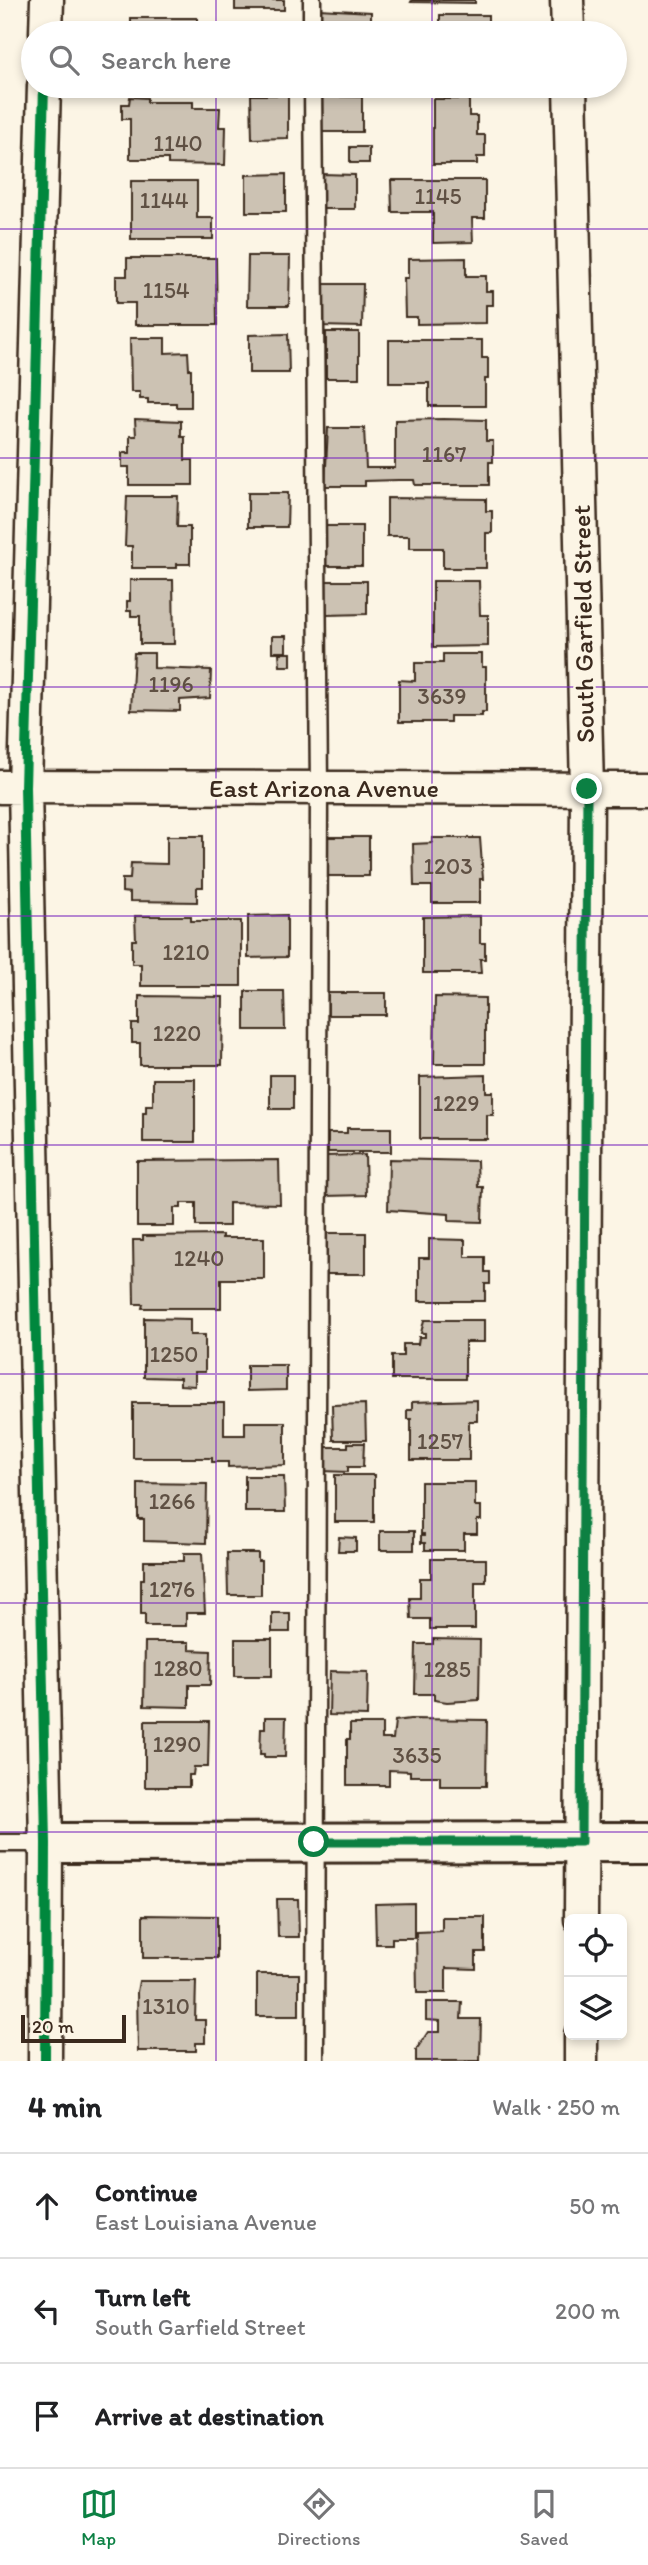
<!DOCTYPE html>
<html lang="en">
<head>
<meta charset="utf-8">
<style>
	body { margin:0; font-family:Itim,sans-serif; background:#f6f6f6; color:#202124 }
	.controls { position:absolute; right:21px; bottom:21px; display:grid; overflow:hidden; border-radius:10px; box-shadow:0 4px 10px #0003 }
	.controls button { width:63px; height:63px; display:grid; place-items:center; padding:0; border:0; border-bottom:2px solid #e0e0e0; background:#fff; color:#202124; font:35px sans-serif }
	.scale { position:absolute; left:21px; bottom:18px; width:105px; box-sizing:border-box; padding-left:7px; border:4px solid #3b2a1e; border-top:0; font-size:19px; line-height:24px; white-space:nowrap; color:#3b2a1e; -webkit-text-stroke:5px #fcf5e5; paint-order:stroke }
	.stop { position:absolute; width:21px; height:21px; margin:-16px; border:5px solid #0b8043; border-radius:50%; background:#fff }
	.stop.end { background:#0b8043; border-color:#fff; box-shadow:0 2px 7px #0008 }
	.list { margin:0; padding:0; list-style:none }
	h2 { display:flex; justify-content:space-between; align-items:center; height:91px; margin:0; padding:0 28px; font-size:30px }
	h2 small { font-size:23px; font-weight:400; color:#757577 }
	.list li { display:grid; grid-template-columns:46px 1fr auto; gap:21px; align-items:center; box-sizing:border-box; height:105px; padding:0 28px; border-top:2px solid #e0e0e0 }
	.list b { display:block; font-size:26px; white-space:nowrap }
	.list p { margin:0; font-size:23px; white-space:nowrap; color:#757577 }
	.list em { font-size:23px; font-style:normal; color:#757577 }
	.icon { flex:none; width:38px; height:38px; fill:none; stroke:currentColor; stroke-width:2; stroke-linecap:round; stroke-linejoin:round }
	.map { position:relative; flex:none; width:648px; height:2061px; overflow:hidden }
	.search { position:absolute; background:#fff; box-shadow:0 4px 10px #0003; left:21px; right:21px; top:21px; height:77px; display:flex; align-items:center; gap:18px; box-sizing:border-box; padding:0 24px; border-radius:38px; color:#757577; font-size:26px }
	.sheet { height:406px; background:#fff }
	nav { display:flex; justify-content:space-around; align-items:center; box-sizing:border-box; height:98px; border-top:2px solid #e0e0e0; background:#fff; font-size:19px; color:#757577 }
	nav a { display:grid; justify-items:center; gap:4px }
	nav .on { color:#0b8043 }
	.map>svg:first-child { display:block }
	.building { fill:#ccc2b3; stroke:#3b2a1e; stroke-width:2 }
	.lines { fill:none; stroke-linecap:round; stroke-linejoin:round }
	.service-casing { stroke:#3b2a1e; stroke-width:21 }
	.minor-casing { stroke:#3b2a1e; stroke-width:37 }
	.tertiary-casing { stroke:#3b2a1e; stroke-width:44 }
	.service { stroke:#fcf5e5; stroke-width:16 }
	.minor { stroke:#fcf5e5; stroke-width:32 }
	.tertiary { stroke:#fcf5e5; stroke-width:38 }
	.cycleway-casing { stroke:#fcf5e5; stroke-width:15 }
	.cycleway { stroke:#00873e; stroke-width:10 }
	.route { stroke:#0b8043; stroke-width:9 }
	.grid { fill:none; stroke:#7b2cbf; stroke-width:2; stroke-opacity:0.55 }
	.labels { text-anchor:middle; stroke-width:5; stroke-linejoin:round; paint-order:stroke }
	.number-label { font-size:23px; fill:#5f5043 }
	.street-label { font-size:26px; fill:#3b2a1e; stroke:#fcf5e5 }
</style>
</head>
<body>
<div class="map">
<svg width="648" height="2061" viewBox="0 0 648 2061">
	<rect width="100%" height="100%" fill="#fcf5e5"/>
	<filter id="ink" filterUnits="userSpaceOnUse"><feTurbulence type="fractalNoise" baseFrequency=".0143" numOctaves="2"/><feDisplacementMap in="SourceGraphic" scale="14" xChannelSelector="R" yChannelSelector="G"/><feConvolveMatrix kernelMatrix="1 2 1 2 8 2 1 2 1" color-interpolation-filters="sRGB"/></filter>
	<g filter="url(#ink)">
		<path class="building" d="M235,0h49v10h-49z
			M412,0h63v3l-64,-1z
			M319,9l52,3v21h-52z
			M440,15h48v18h-48z
			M131,18h66v15h-66z
			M246,86h39v1l-39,1z
			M251,95h37v43l-36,1z
			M322,96l40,1v35h-40z
			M130,97l17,1v4h46v6h27l-1,19h7l-1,38 -57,-1v-5h-38v-40h-8v-15h7z
			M433,99h36v17h8v19h8v22h-8v7h-44z
			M350,147h19v16h-19z
			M286,174v38h-40v-37z
			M322,174l33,1v34h-33z
			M391,180h94v38h-13l1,24 -40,1v-31h-41z
			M131,181h66v37h16v21h-82z
			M248,256h42l-1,50h-42z
			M127,258h89l1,67h-82v-22h-19v-27h11z
			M466,258v18h20v15h7v14h-7v18l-69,1v-7h-12l-1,-39h4v-19z
			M319,284h44l-1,43 -43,-1z
			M326,332h33v46h-33z
			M288,334l1,39h-40v-38z
			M130,338h35v15l23,-1 1,17h2v38h-15v-4h-28v-4h-8v-7h-9z
			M389,340h93v18h6v21h-3v27h-56v-23h-40z
			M135,419l46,2v16h4v23h8v25h-64v-18h-7v-14h8v-17h6z
			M443,419l43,1v21h7v21h-4v23h-74l-1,-5h-16l-33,1v5h-40l3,-58h36l2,40h29v-48z
			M248,493h40l-1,34h-39z
			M127,496h51l-1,31h13v37h-13v4h-45v-22h-7z
			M387,498l99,1v12h6v22h-6v35h-43v-20h-34v-12h-22z
			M325,526h37v40h-37z
			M130,580h43l1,64h-34v-28h-9v-5h-4v-10h3z
			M319,581h48v33l-41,1 -7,-4z
			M433,581h46l1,34h8v31l-55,1z
			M272,636h14v16h-14z
			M134,653h20v15l57,2 -1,28 -30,2v11l-49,-1z
			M279,653h12v13h-11z
			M443,654h39v13h4v45h-4v4h-32v6h-51v-42l16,1v-18h28z
			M167,836h36v51h-6v15l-67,-1v-8l-8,-1v-13h8l1,-16 36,1z
			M325,837h44v39h-44z
			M432,838h48l3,41h-3v24h-48v-17h-18l-1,-42 19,-1z
			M287,915v42l-39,1v-42z
			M135,916h56v5h50v65h-100v-22h-9v-24h4z
			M480,916v27h5v16h-5l1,14h-58v-56z
			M245,991h39l1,39h-40z
			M328,993h58v22h-58z
			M139,996l84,1 -1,68h-82v-22h-8v-19h7z
			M435,997l50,1v66h-51z
			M270,1075h23v34h-23z
			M486,1075v17h7v23h-6v24h-67v-62z
			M153,1079h42v63h-52v-29h3v-8h7z
			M347,1128h44v24h-63v-19h19z
			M365,1155l1,40 -41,1v-40z
			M389,1159l88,2 1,26h5l-1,35 -33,-1v-7l-61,-4z
			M279,1160l1,44 -51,-1v23h-33v-23h-15v5h-7v18h-37v-65z
			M327,1233h39v41h-39z
			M222,1235v3h42v41h-43v29h-79l1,-4h-9l-1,-64h10v-4z
			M429,1239l36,1v17h20v15h5v12h-5v17h-66v-43h10z
			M144,1318l46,1v16h15v37h-10v14l-15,-1v-7l-36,-1z
			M424,1320h60v22h-19v37h-73v-23h11v-12h15l1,-7h6v-4h-4z
			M247,1365h39v25l-39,1z
			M477,1400v21h-8v39h-58v-41h-4v-9h5v-8z
			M133,1403h91v32h21v-13h40v43l-57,2v-5h-16v-4h-79z
			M365,1404l1,36h-33l-1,-35z
			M348,1443h16l-1,24h-15v5l-26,-1v-24h26z
			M335,1475h39v47h-39z
			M245,1476h39l1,36h-40z
			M421,1482h54v24h6v14h-4v14h-13v16h-39v-7h-4v-7h3v-2h-3z
			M138,1483l69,1 -1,59 -62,-2v-22h-6z
			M380,1531h34v19h-34z
			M339,1537l17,1v13h-18z
			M184,1553h18l3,60h-19v13h-41v-12h-4v-35h3v-18h40z
			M227,1553h31v8h3v34h-33z
			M431,1559h55v23h-11v47h-45v-10h-19l-1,-21h10v-20h11z
			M272,1613h18v19h-18z
			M235,1639h37v37h-37z
			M433,1639l47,1 -1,60 -32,2 -13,-2v-6h-19l1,-50h17z
			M145,1642h44v8l22,1 -1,34h-21v22l-45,-1z
			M330,1671l38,1 -1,44 -38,-1z
			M265,1717h21l-1,40h-21v-3h-4l1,-26h4z
			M410,1719l77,1 -1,66h-46v-10h-30v-5l-21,-1v15h-42v-46h3v-15h32v15h11l2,-18z
			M145,1721h64l-1,46h-14l-1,8h-4v12h-44z
			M277,1899h21l1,38h-21z
			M414,1903v35h-22v6h-16l-1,-40z
			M143,1915l74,1v42h-74z
			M442,1917h43v35h-9v17l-30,-1v25h-29l-1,-61 26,-1z
			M257,1974h42v42h-42z
			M139,1981h57l-1,39h10v23h-9v8h-58l-1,-59z
			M426,2002h36l-1,17h20l-1,42h-64v-11l12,-18h12v-11l-14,-1z"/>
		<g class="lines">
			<g class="service-casing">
				<path id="service" d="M312,0v33
					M313,86l6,702 -4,1273
					M0,1843h46"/>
			</g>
			<g class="minor-casing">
				<path id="minor" d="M567,0l1,33
					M46,33l1,-33
					M44,86l-19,701 21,1056 -1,218
					M570,86l17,703 -6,1130
					M0,787l648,2
					M581,2061v-26"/>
			</g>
			<g class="tertiary-casing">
				<path id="tertiary" d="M46,1843l602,-1"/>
			</g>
			<use href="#service" class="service"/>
			<use href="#minor" class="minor"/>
			<use href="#tertiary" class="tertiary"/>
			<g class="cycleway-casing">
				<path id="cycleway" d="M44,86l-19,701 21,1056 -1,218"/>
			</g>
			<use href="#cycleway" class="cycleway"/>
		</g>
	</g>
	<g class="lines" filter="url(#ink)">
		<path class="route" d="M314,1842h267l6,-1053"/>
	</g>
	<path class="grid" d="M216,0v33M432,0v33M216,86v1975M432,86v1975M0,229h648M0,458h648M0,687h648M0,916h648M0,1145h648M0,1374h648M0,1603h648M0,1832h648"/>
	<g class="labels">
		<g class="number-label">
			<text x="178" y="151">1140</text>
			<text x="438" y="204">1145</text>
			<text x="164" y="208">1144</text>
			<text x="166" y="298">1154</text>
			<text x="444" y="462">1167</text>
			<text x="171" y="692">1196</text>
			<text x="442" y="704">3639</text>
			<text x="448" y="874">1203</text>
			<text x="186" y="960">1210</text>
			<text x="177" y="1041">1220</text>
			<text x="456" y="1111">1229</text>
			<text x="199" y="1266">1240</text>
			<text x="174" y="1362">1250</text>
			<text x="440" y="1449">1257</text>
			<text x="172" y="1509">1266</text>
			<text x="172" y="1597">1276</text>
			<text x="178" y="1676">1280</text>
			<text x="447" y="1677">1285</text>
			<text x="177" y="1752">1290</text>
			<text x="417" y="1763">3635</text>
			<text x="166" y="2014">1310</text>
		</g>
		<g class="street-label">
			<text transform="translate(583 624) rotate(-91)" y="9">South Garfield Street</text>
			<text x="324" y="797">East Arizona Avenue</text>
		</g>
	</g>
</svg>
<div class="controls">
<button><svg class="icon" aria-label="locate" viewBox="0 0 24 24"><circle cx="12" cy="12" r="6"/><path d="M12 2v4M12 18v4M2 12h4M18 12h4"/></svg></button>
<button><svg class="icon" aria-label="layers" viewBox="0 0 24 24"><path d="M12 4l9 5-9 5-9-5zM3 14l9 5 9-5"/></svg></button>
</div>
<div class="scale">20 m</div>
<div class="stop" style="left:314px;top:1842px"></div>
<div class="stop end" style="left:587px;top:789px"></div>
<div class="search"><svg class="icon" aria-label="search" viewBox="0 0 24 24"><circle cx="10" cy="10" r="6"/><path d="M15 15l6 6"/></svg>Search here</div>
</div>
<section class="sheet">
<h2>4 min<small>Walk · 250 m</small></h2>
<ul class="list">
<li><svg class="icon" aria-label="ahead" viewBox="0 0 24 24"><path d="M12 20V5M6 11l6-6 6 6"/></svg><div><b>Continue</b><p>East Louisiana Avenue</p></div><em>50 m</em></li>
<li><svg class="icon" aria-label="left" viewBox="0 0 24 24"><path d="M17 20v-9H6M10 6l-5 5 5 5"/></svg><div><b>Turn left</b><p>South Garfield Street</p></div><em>200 m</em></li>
<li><svg class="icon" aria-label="arrive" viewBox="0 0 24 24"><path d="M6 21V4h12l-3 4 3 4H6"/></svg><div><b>Arrive at destination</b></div></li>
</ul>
</section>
<nav>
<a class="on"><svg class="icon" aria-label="map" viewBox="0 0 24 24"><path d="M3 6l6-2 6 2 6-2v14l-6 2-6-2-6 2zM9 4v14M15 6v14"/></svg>Map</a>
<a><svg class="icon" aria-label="directions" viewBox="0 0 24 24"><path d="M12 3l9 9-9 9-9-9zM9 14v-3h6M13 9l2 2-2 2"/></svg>Directions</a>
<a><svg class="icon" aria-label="saved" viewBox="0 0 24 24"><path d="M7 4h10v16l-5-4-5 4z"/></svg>Saved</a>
</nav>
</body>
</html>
